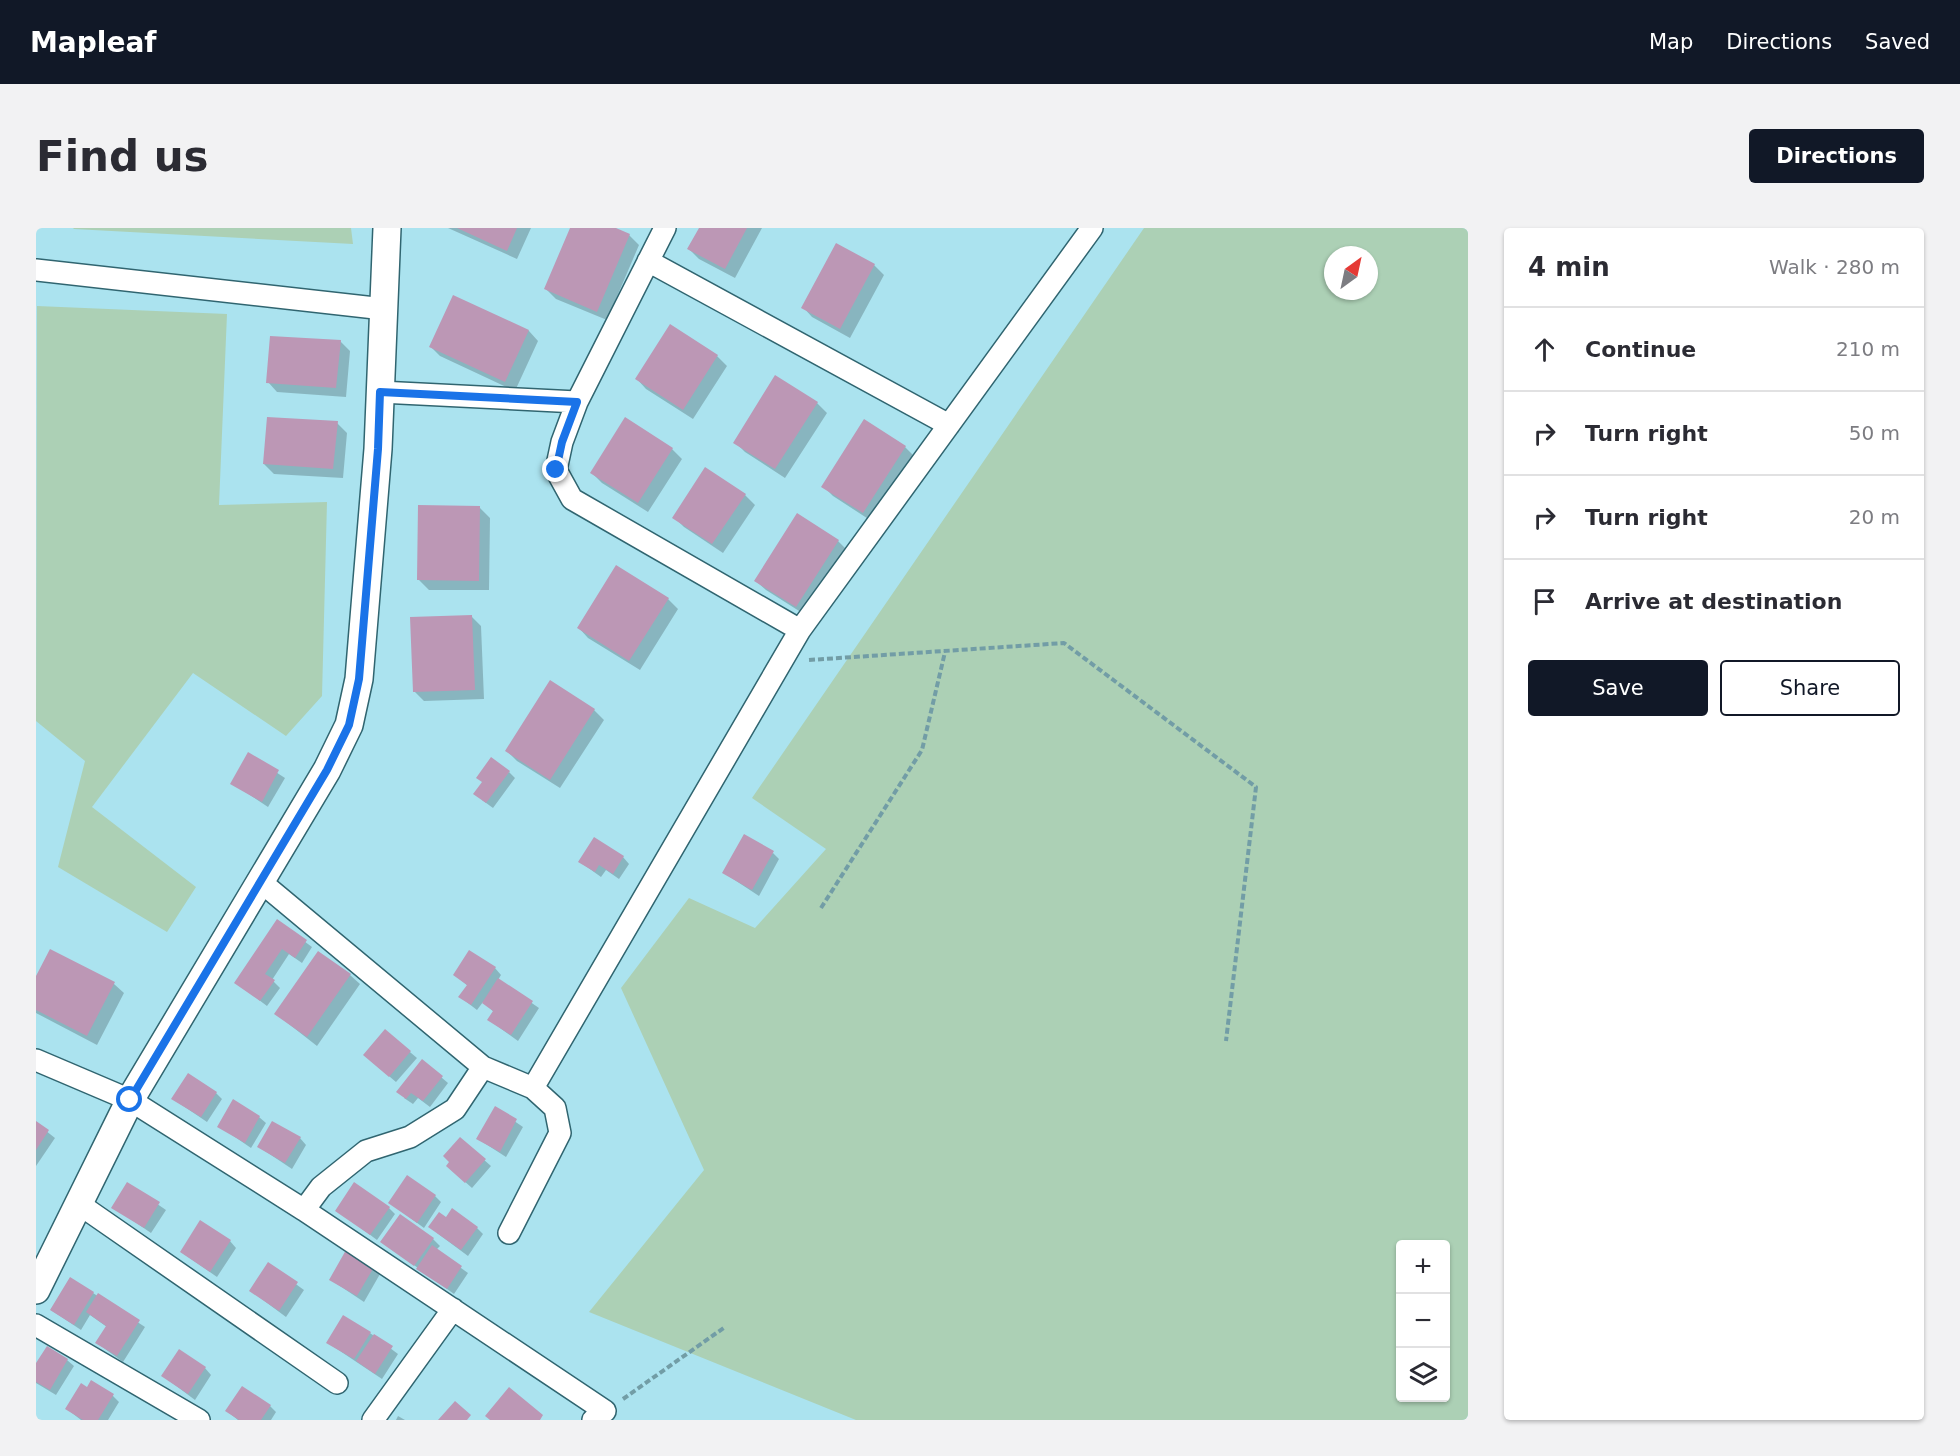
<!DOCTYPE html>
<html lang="en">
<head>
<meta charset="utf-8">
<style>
	body { margin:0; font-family:"DejaVu Sans",sans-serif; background:#f2f2f3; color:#2b2b33 }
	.controls { position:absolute; right:18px; bottom:18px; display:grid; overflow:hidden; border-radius:6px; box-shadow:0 2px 4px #0004 }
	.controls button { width:54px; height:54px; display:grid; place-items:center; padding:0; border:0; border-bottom:2px solid #e1e1e2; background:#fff; color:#2b2b33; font:30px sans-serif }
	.compass { position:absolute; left:1288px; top:18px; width:54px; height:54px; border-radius:50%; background:#fff; box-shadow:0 2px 4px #0004; rotate:33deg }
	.stop { position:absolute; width:18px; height:18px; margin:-14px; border:4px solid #1a73e8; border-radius:50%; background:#fff }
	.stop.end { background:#1a73e8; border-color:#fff; box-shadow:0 2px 6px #0008 }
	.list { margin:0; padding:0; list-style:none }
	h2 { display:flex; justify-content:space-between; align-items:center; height:78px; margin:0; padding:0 24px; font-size:26px }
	h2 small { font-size:20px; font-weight:400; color:#7c7c81 }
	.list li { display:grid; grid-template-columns:39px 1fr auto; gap:18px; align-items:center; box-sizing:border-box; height:84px; padding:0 24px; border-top:2px solid #e1e1e2 }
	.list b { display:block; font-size:22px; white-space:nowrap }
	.list em { font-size:20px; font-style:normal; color:#7c7c81 }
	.actions { display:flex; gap:12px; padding:18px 24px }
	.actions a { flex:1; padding:14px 0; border:2px solid #111827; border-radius:6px; text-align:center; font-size:21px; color:#111827 }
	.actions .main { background:#111827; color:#fff }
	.icon { flex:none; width:33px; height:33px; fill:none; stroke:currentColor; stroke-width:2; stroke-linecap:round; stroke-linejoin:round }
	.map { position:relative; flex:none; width:1432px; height:1192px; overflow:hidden; border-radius:6px }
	header { display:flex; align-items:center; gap:36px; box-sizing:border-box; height:84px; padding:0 30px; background:#111827; color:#fff }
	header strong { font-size:28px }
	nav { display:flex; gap:33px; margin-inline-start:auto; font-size:21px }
	.intro { display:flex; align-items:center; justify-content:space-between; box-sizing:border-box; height:144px; padding:0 36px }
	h1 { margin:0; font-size:42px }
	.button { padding:15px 27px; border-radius:6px; background:#111827; color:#fff; font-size:21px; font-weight:700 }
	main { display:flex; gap:36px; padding:0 36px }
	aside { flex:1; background:#fff; border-radius:6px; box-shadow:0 2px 4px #0004 }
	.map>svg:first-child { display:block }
	.green { fill:#acd0b5; fill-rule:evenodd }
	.shadow { fill:#0003 }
	.building { fill:#bc97b5 }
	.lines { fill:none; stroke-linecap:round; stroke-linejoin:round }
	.minor-casing { stroke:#306570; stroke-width:24 }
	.tertiary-casing { stroke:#306570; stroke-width:30 }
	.path { stroke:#729da6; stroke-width:4; stroke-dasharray:6 3; stroke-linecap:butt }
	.minor { stroke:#fff; stroke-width:21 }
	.tertiary { stroke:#fff; stroke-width:27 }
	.route { stroke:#1a73e8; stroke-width:8 }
</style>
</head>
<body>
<header>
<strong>Mapleaf</strong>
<nav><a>Map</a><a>Directions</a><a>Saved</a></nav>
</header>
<div class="intro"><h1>Find us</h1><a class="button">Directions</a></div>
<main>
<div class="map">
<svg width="1432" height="1192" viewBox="0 0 1432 1192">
	<rect width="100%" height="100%" fill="#abe3ef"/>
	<path class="green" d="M37,0h278l2,16 -279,-15z
		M1108,0h324v1192h-612l-267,-108 115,-142 -83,-182 68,-90 66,30 71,-79 -74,-51zM1297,27h36v36h-36zM1410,1016v154h-46v-154z
		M1,78l190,8 -8,191 108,-3 -5,194 -36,40 -93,-63 -101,134 104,80 -29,45 -109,-65 27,-106 -49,-40z"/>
	<path class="shadow" d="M412,0h83l-14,31z
		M535,0h41l17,7 10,10 -32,75 -51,-21 -10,-10z
		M665,0h61l-27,50 -36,-19 -10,-10z
		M838,37l10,10 -34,63 -38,-21 -9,-10z
		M417,69l76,34 9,10 -23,50 -75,-35 -9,-9z
		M304,113l10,10 -4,46 -69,-5 -9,-10z
		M681,128l10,10 -34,53 -47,-30 -9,-10z
		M781,175l10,10 -42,65 -40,-26 -10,-10z
		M590,192l46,29 10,10 -34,53 -46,-29 -10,-10z
		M301,195l10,10 -4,45 -69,-4 -10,-10z
		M869,219l10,10 -42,65 -40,-26 -10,-10z
		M709,267l10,10 -32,48 -39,-26 -10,-10z
		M444,280l10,10 -1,72h-60l-10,-10z
		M762,287l40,26 10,10 -41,65 -41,-26 -10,-9z
		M632,371l10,10 -38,61 -52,-32 -9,-10z
		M435,388l10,10 3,73 -60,2 -10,-10z
		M515,454l43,28 10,10 -44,68 -43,-27 -10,-10z
		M212,526l37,24 -17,29 -36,-24z
		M473,544l6,6 -22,30 -11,-8z
		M737,625l6,6 -20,37 -35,-23z
		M587,629l6,7 -10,15 -13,-9 -5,7 -21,-15z
		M241,693l35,26 -10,16 -13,-9 -17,26 8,8 -13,18 -31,-23z
		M459,740l6,7 -3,5 41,28 -21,33 -29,-21 5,-8 -11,-10 -6,8 -17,-13 8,-11 -13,-11z
		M314,747l10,9 -43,62 -41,-32z
		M0,751l78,5 10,9 -27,52 -61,-32z
		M349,803l32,27 -21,24 -25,-21z
		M386,833l26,22 -18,24 -12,-9 -5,6 -9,-6z
		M180,865l6,6 -15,23 -34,-23z
		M459,880l28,19 -17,30 -28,-18z
		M223,889l7,6 -15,25 -32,-22z
		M0,895l19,15 -19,28z
		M264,910l6,7 -14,24 -33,-22z
		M424,911l31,27 -19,22 -18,-16z
		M92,956l38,26 -15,23 -38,-26z
		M399,968l6,6 -17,26 -34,-25z
		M353,980l6,6 -18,26 -40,-30z
		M365,988l32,23 7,7 -4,4 32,23 -14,21 -72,-52z
		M411,991l30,9 6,6 -15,22 -31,-23z
		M194,1013l6,7 -19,29 -36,-25z
		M232,1036l36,26 -18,27 -35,-26z
		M337,1040l7,6 -16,28 -33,-22z
		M57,1065l52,34 -22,35 -26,-19 10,-16 -17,-12 -9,15 -30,-20z
		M334,1105l28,21 -16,25 -54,-36z
		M31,1132l7,6 -18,29 -20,-12v-17z
		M169,1140l6,7 -16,25 -32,-24z
		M52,1161l25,7 6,6 -11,18h-27l-14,-11z
		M234,1178l6,6 -5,8h-33l-11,-9z
		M362,1188l7,4h-9z"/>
	<path class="building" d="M421,0h60l-10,23z
		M534,0h46l14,6 -33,78 -53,-23z
		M663,0h48l-22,41 -38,-20z
		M800,15l39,21 -35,65 -39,-21z
		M417,67l76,35 -24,52 -76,-35z
		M634,96l48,31 -35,55 -48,-31z
		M234,108l71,4 -5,48 -70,-5z
		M739,147l43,27 -43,67 -42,-26z
		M231,189l71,4 -5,48 -70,-5z
		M589,189l48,31 -35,55 -48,-30z
		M828,191l42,27 -43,67 -42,-26z
		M669,239l41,27 -34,50 -40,-26z
		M382,277l62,1 -1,75 -62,-1z
		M761,285l42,27 -43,67 -42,-26z
		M580,337l53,33 -40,63 -52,-33z
		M436,387l3,75 -62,2 -3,-75z
		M514,452l45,29 -45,71 -45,-29z
		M212,524l31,18 -17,32 -32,-18z
		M455,529l19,14 -24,32 -13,-9 9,-12 -6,-4z
		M708,606l30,17 -22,39 -30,-17z
		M558,609l30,19 -11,18 -14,-9 -4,7 -17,-10z
		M241,691l30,21 -12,18 -13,-9 -17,25 10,6 -15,21 -26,-18z
		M14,721l65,33 -28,54 -51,-26v-34z
		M433,722l27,17 -25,38 -13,-8 9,-12 -14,-10z
		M282,723l33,23 -44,63 -33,-23z
		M462,750l35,23 -22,34 -24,-15 6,-9 -11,-8z
		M349,801l26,22 -22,26 -26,-22z
		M386,831l21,17 -20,25 -12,-8 -5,6 -10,-7z
		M152,845l29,19 -16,25 -30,-18z
		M197,871l27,17 -15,27 -28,-16z
		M459,878l22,13 -17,33 -24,-13z
		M0,893l13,9 -13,20z
		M236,893l29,16 -16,26 -28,-16z
		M424,909l26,22 -21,24 -19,-17 3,-4 -6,-6z
		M371,947l29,20 -19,28 -29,-20z
		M91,954l33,20 -16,26 -33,-20z
		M318,954l36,25 -20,28 -35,-24z
		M416,980l26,19 -17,23 -33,-23 11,-15 7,5z
		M364,986l34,24 -20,28 -34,-24z
		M164,992l31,20 -21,32 -30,-20z
		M396,1017l30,21 -15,23 -31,-20z
		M310,1022l28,17 -17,29 -28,-16z
		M232,1034l30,20 -19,29 -30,-20z
		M34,1049l24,15 -20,33 -24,-15z
		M62,1065l42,27 -23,36 -22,-13 11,-17 -20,-14z
		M307,1087l28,17 -17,27 -28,-16z
		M338,1106l19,12 -18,28 -19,-13z
		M11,1118l21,13 -18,31 -14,-8v-19z
		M143,1121l27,18 -18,27 -27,-18z
		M55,1152l23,14 -16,26h-15l-18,-11 16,-26 6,4z
		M206,1158l29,19 -10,15h-22l-14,-9z
		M473,1159l34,28 -3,5h-50l-5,-4z
		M419,1173l16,14 -4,5h-29z"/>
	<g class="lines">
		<g class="minor-casing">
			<path id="minor" d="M629,0l-88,174 -15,40 -6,28 16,29 228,131
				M612,33l301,164
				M0,42l348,39
				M344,164l197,10
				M225,654l222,185 50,21 22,20 5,25 -51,100
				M0,832l94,40 174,110 301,201 -12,9
				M497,860l267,-458 292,-402
				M43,976l258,179
				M268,982l17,-23 45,-36 44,-14 45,-28 28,-42
				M0,1097l163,95
				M337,1192l80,-111"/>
		</g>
		<g class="tertiary-casing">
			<path id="tertiary" d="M0,1062l94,-190 197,-330 22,-45 10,-46 19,-230 9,-221"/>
		</g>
		<path class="path" d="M773,432l255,-17 192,144 -30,254
			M785,680l101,-158 23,-98
			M587,1171l102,-72"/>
		<use href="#minor" class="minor"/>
		<use href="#tertiary" class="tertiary"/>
	</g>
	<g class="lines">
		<path class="route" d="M94,872l197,-330 22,-45 10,-46 19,-230 2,-57 197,10 -15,40 -6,28"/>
	</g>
</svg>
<div class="controls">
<button>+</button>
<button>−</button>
<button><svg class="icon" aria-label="layers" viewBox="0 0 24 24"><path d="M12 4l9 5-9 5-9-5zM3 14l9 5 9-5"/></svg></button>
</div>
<svg class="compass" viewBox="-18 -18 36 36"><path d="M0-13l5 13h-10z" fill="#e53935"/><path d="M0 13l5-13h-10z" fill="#7c7c81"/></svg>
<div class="stop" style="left:94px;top:872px"></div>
<div class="stop end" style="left:520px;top:242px"></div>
</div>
<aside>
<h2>4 min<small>Walk · 280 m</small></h2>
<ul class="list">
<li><svg class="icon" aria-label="ahead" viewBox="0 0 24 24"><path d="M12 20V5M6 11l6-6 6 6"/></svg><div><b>Continue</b></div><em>210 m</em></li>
<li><svg class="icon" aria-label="right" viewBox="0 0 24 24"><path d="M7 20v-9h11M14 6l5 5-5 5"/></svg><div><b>Turn right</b></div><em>50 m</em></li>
<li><svg class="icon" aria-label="right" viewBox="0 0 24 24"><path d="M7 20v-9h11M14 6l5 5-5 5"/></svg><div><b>Turn right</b></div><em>20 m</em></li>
<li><svg class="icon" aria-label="arrive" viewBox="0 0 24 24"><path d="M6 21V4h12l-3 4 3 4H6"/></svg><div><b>Arrive at destination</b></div></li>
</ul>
<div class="actions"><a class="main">Save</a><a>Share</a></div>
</aside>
</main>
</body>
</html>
